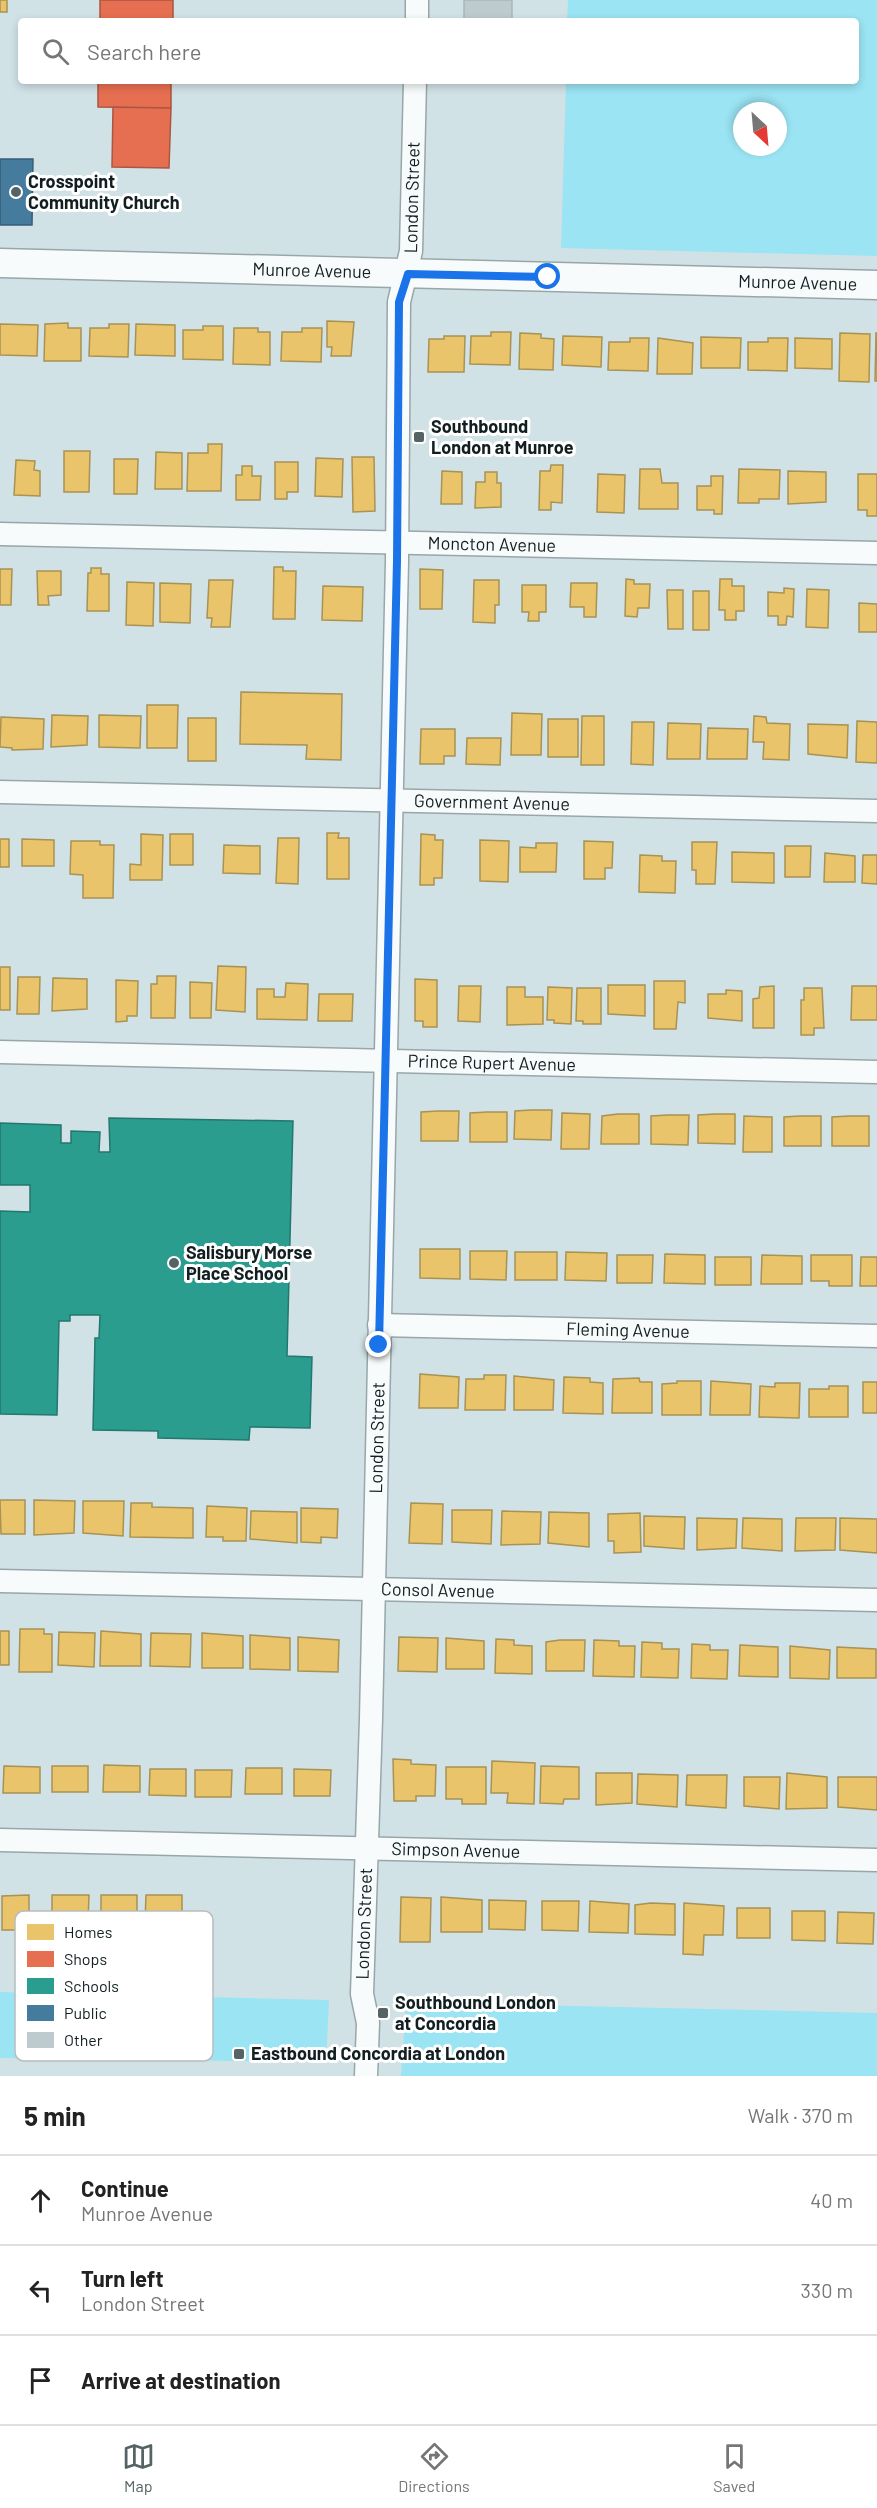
<!DOCTYPE html>
<html lang="en">
<head>
<meta charset="utf-8">
<style>
	body { margin:0; font-family:Barlow,sans-serif; background:#f6f6f6; color:#222 }
	.compass { position:absolute; left:733px; top:102px; width:54px; height:54px; border-radius:50%; background:#fff; box-shadow:0 3px 9px #0003; rotate:154deg }
	.stop { position:absolute; width:18px; height:18px; margin:-14px; border:4px solid #1a73e8; border-radius:50%; background:#fff }
	.stop.end { background:#1a73e8; border-color:#fff; box-shadow:0 2px 6px #0008 }
	.list { margin:0; padding:0; list-style:none }
	h2 { display:flex; justify-content:space-between; align-items:center; height:78px; margin:0; padding:0 24px; font-size:26px }
	h2 small { font-size:20px; font-weight:400; color:#767676 }
	.list li { display:grid; grid-template-columns:39px 1fr auto; gap:18px; align-items:center; box-sizing:border-box; height:90px; padding:0 24px; border-top:2px solid #e0e0e0 }
	.list b { display:block; font-size:22px; white-space:nowrap }
	.list p { margin:0; font-size:20px; white-space:nowrap; color:#767676 }
	.list em { font-size:20px; font-style:normal; color:#767676 }
	.icon { flex:none; width:33px; height:33px; fill:none; stroke:currentColor; stroke-width:2; stroke-linecap:round; stroke-linejoin:round }
	.map { position:relative; flex:none; width:877px; height:2076px; overflow:hidden }
	.search { position:absolute; background:#fff; box-shadow:0 3px 9px #0003; left:18px; right:18px; top:18px; height:66px; display:flex; align-items:center; gap:15px; box-sizing:border-box; padding:0 21px; border-radius:6px; color:#767676; font-size:22px }
	.sheet { height:348px; background:#fff }
	nav { display:flex; justify-content:space-around; align-items:center; box-sizing:border-box; height:84px; border-top:2px solid #e0e0e0; background:#fff; font-size:16px; color:#767676 }
	nav a { display:grid; justify-items:center; gap:3px }
	nav .on { color:#556365 }
	.map>svg:first-child { display:block }
	.green { fill:#9be4f3; fill-rule:evenodd }
	.homes { fill:#e9c46a; stroke:#a89254; stroke-width:1.5 }
	.shops { fill:#e76f51; stroke:#a75742; stroke-width:1.5 }
	.schools { fill:#2a9d8f; stroke:#23776e; stroke-width:1.5 }
	.public { fill:#457b9d; stroke:#365f78; stroke-width:1.5 }
	.building { fill:#becbce; stroke:#a9b7b9; stroke-width:1.5 }
	.lines { fill:none; stroke-linecap:round; stroke-linejoin:round }
	.minor-casing { stroke:#98a6a9; stroke-width:25 }
	.tertiary-casing { stroke:#98a6a9; stroke-width:31 }
	.minor { stroke:#f8fbfb; stroke-width:22 }
	.tertiary { stroke:#f8fbfb; stroke-width:28 }
	.route { stroke:#1a73e8; stroke-width:8 }
	.poi-dot { fill:#556365; stroke:#fff; stroke-width:2 }
	.labels { text-anchor:middle; stroke-width:6; stroke-linejoin:round; paint-order:stroke }
	.poi-label { font-size:18px; font-weight:bold; fill:#121e20; stroke:#fff; text-anchor:start }
	.street-label { font-size:18px; fill:#121e20; stroke:#fff }
	.key { fill:#fff; stroke:#b8bcbc; stroke-width:1.5 }
	.key-label { font-size:16px; fill:#121e20 }
</style>
</head>
<body>
<div class="map">
<svg width="877" height="2076" viewBox="0 0 877 2076">
	<rect width="100%" height="100%" fill="#d1e2e6"/>
	<path class="green" d="M568,0h309v256l-316,-8 5,-167h290v-60h-289zM742,111h36v36h-36z
		M0,1992l329,8 -3,62 -326,-4z
		M406,2002l471,11v63h-476z"/>
	<path class="homes" d="M0,0h7v12h-7z
		M327,321l27,1 -3,34h-20l1,-9h-5z
		M68,323v5h13v33h-37l1,-37z
		M0,324l38,1 -1,31 -37,-1z
		M109,324h20l-1,33 -39,-1 1,-28h19z
		M136,324l39,1v31l-40,-1z
		M203,326h20v34l-40,-1v-29h20z
		M234,328h24v4h12v33l-37,-1z
		M302,328h20l-1,34 -40,-1 1,-29h20z
		M491,332h20l-1,33 -40,-1 1,-28h20z
		M520,333l21,1v4l13,1 -1,31 -34,-1z
		M840,333l30,1 -1,48 -30,-1z
		M876,333h1v48h-2z
		M444,336h21l-1,36h-36l1,-33h15z
		M563,336l39,1 -1,30 -39,-2z
		M701,337l40,1 -1,30h-39z
		M630,338h19l-1,33 -40,-1 1,-28h21z
		M658,338l35,5 -1,31h-35z
		M768,338h20l-1,33 -39,-1v-28h20z
		M795,338l37,1v30l-37,-1z
		M208,444h14l-1,47h-34l1,-38h20z
		M64,451h26l-1,41h-25z
		M156,452l26,1v36h-27z
		M352,457h22l1,54 -22,1z
		M316,458l27,1 -1,38 -27,-1z
		M114,459h24l-1,35h-23z
		M16,460l19,1 -1,9 6,1v25l-26,-1z
		M275,462h23v30h-11v7h-12z
		M551,465h12l-1,38 -11,-1v8h-12l1,-39h10z
		M242,466h10v10h9l-1,24h-24v-25h6z
		M640,469h20l2,14h16v26h-39z
		M739,469l41,1 -1,29h-20v4h-21z
		M442,471l20,1v32h-21z
		M788,471l38,1v30l-38,2z
		M485,472h12v11h4v24l-26,1 1,-26h9z
		M598,474l27,1 -1,38 -27,-1z
		M858,474h19v42h-10v-6h-9z
		M711,476h12l-1,38h-8v-4h-17v-24h14z
		M274,567h9v4h13l-1,48h-22z
		M91,568h10v6h8v37h-22l1,-38h3z
		M0,569h12l-1,36h-11z
		M420,569l23,1 -1,39h-22z
		M37,571h24v24l-13,1 1,9h-11z
		M626,579l8,1v4h16l-1,24h-11l-1,9 -12,-1z
		M720,579h12v7h12v25h-8v9h-11v-10h-6z
		M209,580h24l-3,47h-19l1,-9h-5z
		M474,580h25v25h-4v18l-22,-1z
		M127,582l27,1 -1,43 -27,-1z
		M160,583l31,1 -1,39 -30,-1z
		M571,583h26l-1,34h-12v-10h-14z
		M522,585h24v27h-7v9h-11l1,-9h-7z
		M323,586l40,1 -1,34 -40,-1z
		M784,588l10,1 -1,28 -6,-1 -1,9h-8v-9h-10v-24l16,1z
		M807,589l22,1 -1,38 -22,-1z
		M667,590h16v39h-15z
		M693,591h16v39h-16z
		M859,603l18,1v28h-18z
		M241,692l101,2 -1,66 -35,-1 1,-14 -67,-1z
		M147,705h31l-1,43h-30z
		M512,713l30,1 -1,41h-30z
		M52,715l36,1 -1,29 -36,2z
		M99,715l42,1 -1,32 -41,-1z
		M582,716h22v49h-23z
		M754,716l12,1 1,6 23,1 -1,36 -26,-1 1,-17h-11z
		M1,717l43,2 -1,30 -31,1v-2l-12,-1z
		M188,718h28v43h-28z
		M548,719h30v38h-30z
		M857,721l20,1v41l-21,-1z
		M632,722h22l-1,43 -22,-1z
		M668,723l33,1 -1,35h-33z
		M808,724l40,1 -1,33 -39,-4z
		M708,728l40,1 -1,30h-40z
		M421,729h34v27h-11v8h-24z
		M467,738h34l-1,27 -34,-1z
		M327,833h12l-1,5h11v41h-22z
		M141,834l22,1 -1,45h-32v-16l11,1z
		M170,834h23v31h-23z
		M421,834l14,1v5h8l-1,38h-8v7h-14z
		M278,838h21l-1,46 -22,-1z
		M0,839h9v28h-9z
		M22,839l32,1v26h-32z
		M480,840l29,1 -1,41 -28,-1z
		M71,841h29v4h14l-1,53h-30v-23l-13,-1z
		M584,841l29,1 -1,26h-7v11h-21z
		M692,842h25l-2,42h-19v-14h-4z
		M536,843h21l-1,29h-36v-25l16,1z
		M224,845l36,1v28l-37,-1z
		M785,846h26l-1,31h-25z
		M732,852l42,1v30l-42,-1z
		M825,853l30,3v26h-31z
		M640,855l22,1v5h14l-1,32 -36,-1z
		M863,855h14v29l-15,-1z
		M218,966l28,1 -1,45 -29,-2z
		M0,967h10v43h-10z
		M157,976h19l-1,42h-24v-34h6z
		M18,977h22l-1,37h-22z
		M53,978l34,1v30l-35,2z
		M415,979l22,1v47h-14v-6h-8z
		M116,980l22,1 -1,35h-10v5l-11,1z
		M654,981h31v22l-7,-1 -2,27h-22z
		M190,982l22,1 -1,35h-21z
		M286,983l22,1 -1,36 -50,-1v-30h17v8h11z
		M608,985h37v31l-37,-2z
		M459,986h22l-1,36 -22,-1z
		M774,986v42h-21v-29l6,-1 1,-11z
		M852,986h25v34h-26z
		M507,987h18v10h18v27l-36,1z
		M548,987l24,1 -1,36 -17,-1v-3h-7z
		M577,988h24v36h-18v-3h-7z
		M804,988h18l2,40h-10v7h-13v-35h3z
		M726,990l16,1v30l-34,-3v-24h18z
		M319,994h34l-1,27h-34z
		M531,1110h21l-1,30 -37,-1 1,-28z
		M438,1111h21l-1,30h-37v-29z
		M487,1112h20v30h-37v-29z
		M562,1113l28,1 -1,35h-28z
		M618,1114h21v30h-38l1,-28z
		M715,1114h20v30l-37,-1v-28z
		M668,1115h21l-1,30 -37,-1v-28z
		M744,1116l28,1v35h-29z
		M800,1116h21v30h-37v-29z
		M849,1116h20v30h-37v-29z
		M420,1249h40v30l-40,-1z
		M470,1251h37l-1,29 -36,-1z
		M515,1252h42v28h-42z
		M566,1252l41,1 -1,28 -41,-1z
		M665,1254l40,1v29l-41,-1z
		M617,1255h36l-1,28h-35z
		M762,1255l40,1v28h-41z
		M811,1255h41v31h-23v-5h-18z
		M715,1257h36v28h-36z
		M861,1257h16v29h-17z
		M420,1374l39,3 -1,31h-39z
		M484,1375h22l-1,35h-40l1,-31h18z
		M514,1376l40,4 -1,30h-39z
		M564,1377l26,1v4l13,1v31l-40,-1z
		M639,1378l1,4h12v31h-40l1,-34z
		M677,1381h24v34h-39v-31l15,-1z
		M711,1381l40,3 -1,31h-40z
		M863,1382h14v31h-14z
		M775,1383h25l-1,35 -40,-1 1,-31 15,1z
		M829,1386h19v31h-39v-28h20z
		M0,1500h25v34h-24z
		M34,1500l41,1 -1,32 -40,2z
		M83,1501h41l-1,35 -40,-3z
		M131,1503h21v4l41,1v30l-63,-1z
		M411,1503l32,1 -1,40 -33,-1z
		M207,1506l40,2 -1,33h-23v-4h-17z
		M301,1508l37,1 -1,29 -16,-1v6l-20,-1z
		M452,1510h40l-1,34 -39,-2z
		M251,1511l46,1v31l-47,-4z
		M502,1511l39,1 -1,32 -39,1z
		M549,1512l40,1v34l-41,-4z
		M640,1513l1,39 -27,1v-12h-6v-27z
		M644,1516l41,1 -1,32 -40,-3z
		M697,1518l40,1 -1,29 -39,2z
		M743,1518l39,1v32l-40,-3z
		M796,1518h40l-1,32 -40,1z
		M840,1518l37,1v34l-37,-3z
		M20,1629h24v5h8v38h-33z
		M0,1631h9v34h-9z
		M101,1631l40,3v32h-41z
		M59,1632l36,1 -1,34 -36,-2z
		M151,1633l40,1 -1,33 -40,-1z
		M202,1633l41,3v32h-41z
		M250,1635l40,3v32l-40,-1z
		M298,1637l41,3 -1,32 -40,-1z
		M399,1637l39,1 -1,34 -39,-1z
		M446,1638l38,3v28h-38z
		M496,1639l18,1v5l18,1v28l-37,-1z
		M560,1640h25l-1,31h-38v-29z
		M594,1640l25,1v5h16l-1,31 -41,-1z
		M642,1642l20,1v6h17l-1,29 -37,-1z
		M692,1644l18,1v5h18l-1,29 -36,-1z
		M740,1645l38,2v30l-39,-1z
		M790,1646l40,4 -1,29 -39,-1z
		M837,1647l39,2v29h-39z
		M393,1759l18,1v4l25,1 -1,31h-19v5h-22z
		M492,1761l43,2 -1,41 -27,-1 1,-10h-17z
		M104,1765l36,1v26h-37z
		M4,1766l36,1v26h-37z
		M52,1766h36v26h-36z
		M541,1766l38,1v32h-15l-1,5 -23,-1z
		M446,1767h40v37h-24v-5h-16z
		M246,1768h36v26h-37z
		M150,1769h36v27l-37,-1z
		M294,1769l37,1 -1,26h-36z
		M195,1770h37l-1,27h-36z
		M596,1773h36v30l-36,2z
		M787,1773l40,4v31l-41,1z
		M638,1774l40,1 -1,32 -40,-3z
		M687,1775h40l-1,33 -40,-3z
		M744,1777h36l-1,32 -35,-3z
		M838,1777h39v33l-39,-3z
		M29,1895v35h-27v-34z
		M52,1895h37l-1,27 -36,-1z
		M101,1895h36v27h-36z
		M146,1895h36v27l-37,-1z
		M401,1897l30,1 -1,44h-30z
		M441,1897l41,3v32h-41z
		M489,1900l37,1 -1,29 -36,-1z
		M542,1901h37l-1,30 -36,-1z
		M590,1901l39,3 -1,29 -39,-1z
		M651,1903l24,1v31l-40,-1v-29z
		M684,1903l40,3 -1,29h-19l-1,20 -20,-1z
		M737,1908h33v30h-33z
		M792,1911h33v30l-33,-1z
		M838,1912l36,1 -1,31 -36,-1z"/>
	<path class="shops" d="M100,0h73v21h-73z
		M98,81h73v27l-73,-1z
		M113,107l58,1 -2,60 -57,-1z"/>
	<path class="schools" d="M109,1118l184,3 -6,235 25,1 -2,71 -60,-1 -1,13 -91,-2v-7l-65,-1 2,-92h4l1,-23h-30v6h-11l-2,94 -57,-1v-203l30,1v-27h-30v-62l61,2v18h10v-12l29,1 -1,20h11z"/>
	<path class="public" d="M0,159h33l-1,66h-32z"/>
	<path class="building" d="M464,0h48v21h-48z"/>
	<g class="lines">
		<g class="minor-casing">
			<g id="minor">
				<path d="M417,21v-21"/>
				<path id="s1" d="M0,534l877,19"/>
				<path id="s2" d="M0,792l877,19"/>
				<path id="s3" d="M0,1052l877,20"/>
				<path id="s4" d="M379,1325l498,11"/>
				<path id="s5" d="M0,1581l877,19"/>
				<path id="s6" d="M0,1840l877,20"/>
				<path id="s7" d="M366,2076l2,-53 -6,-29 9,-275 26,-1158 2,-259 12,-51 4,-170"/>
			</g>
		</g>
		<g class="tertiary-casing">
			<g id="tertiary">
				<path id="s8" d="M0,263l877,22"/>
			</g>
		</g>
		<use href="#minor" class="minor"/>
		<use href="#tertiary" class="tertiary"/>
	</g>
	<g class="lines">
		<path class="route" d="M379,1345l18,-784 2,-259 9,-28 140,3"/>
	</g>
	<g class="poi-dot">
		<circle cx="16" cy="192" r="6"/>
		<rect x="413" y="431" width="12" height="12" rx="3"/>
		<circle cx="174" cy="1263" r="6"/>
		<rect x="377" y="2007" width="12" height="12" rx="3"/>
		<rect x="233" y="2048" width="12" height="12" rx="3"/>
	</g>
	<g class="labels">
		<g class="poi-label">
			<text x="28" y="188">Crosspoint<tspan x="28" dy="21">Community Church</tspan></text>
			<text x="431" y="433">Southbound<tspan x="431" dy="21">London at Munroe</tspan></text>
			<text x="186" y="1259">Salisbury Morse<tspan x="186" dy="21">Place School</tspan></text>
			<text x="395" y="2009">Southbound London<tspan x="395" dy="21">at Concordia</tspan></text>
			<text x="251" y="2060">Eastbound Concordia at London</text>
		</g>
		<g class="street-label">
			<text dy="6" stroke="none"><textPath href="#s7" startOffset="1881">London Street</textPath></text>
			<text dy="6" stroke="none"><textPath href="#s8" startOffset="312">Munroe Avenue</textPath></text>
			<text dy="6" stroke="none"><textPath href="#s8" startOffset="798">Munroe Avenue</textPath></text>
			<text dy="6" stroke="none"><textPath href="#s1" startOffset="492">Moncton Avenue</textPath></text>
			<text dy="6" stroke="none"><textPath href="#s2" startOffset="492">Government Avenue</textPath></text>
			<text dy="6" stroke="none"><textPath href="#s3" startOffset="492">Prince Rupert Avenue</textPath></text>
			<text dy="6" stroke="none"><textPath href="#s4" startOffset="249">Fleming Avenue</textPath></text>
			<text dy="6" stroke="none"><textPath href="#s7" startOffset="639">London Street</textPath></text>
			<text dy="6" stroke="none"><textPath href="#s5" startOffset="438">Consol Avenue</textPath></text>
			<text dy="6" stroke="none"><textPath href="#s6" startOffset="456">Simpson Avenue</textPath></text>
			<text dy="6" stroke="none"><textPath href="#s7" startOffset="153">London Street</textPath></text>
		</g>
	</g>
	<rect x="15" y="1911" width="198" height="150" rx="9" class="key"/>
	<rect x="27" y="1924" width="27" height="16" fill="#e9c46a"/>
	<rect x="27" y="1951" width="27" height="16" fill="#e76f51"/>
	<rect x="27" y="1978" width="27" height="16" fill="#2a9d8f"/>
	<rect x="27" y="2005" width="27" height="16" fill="#457b9d"/>
	<rect x="27" y="2032" width="27" height="16" fill="#becbce"/>
	<g class="key-label">
		<text x="64" y="1938">Homes</text>
		<text x="64" y="1965">Shops</text>
		<text x="64" y="1992">Schools</text>
		<text x="64" y="2019">Public</text>
		<text x="64" y="2046">Other</text>
	</g>
</svg>
<svg class="compass" viewBox="-18 -18 36 36"><path d="M0-13l5 13h-10z" fill="#e53935"/><path d="M0 13l5-13h-10z" fill="#767676"/></svg>
<div class="stop" style="left:548px;top:277px"></div>
<div class="stop end" style="left:379px;top:1345px"></div>
<div class="search"><svg class="icon" aria-label="search" viewBox="0 0 24 24"><circle cx="10" cy="10" r="6"/><path d="M15 15l6 6"/></svg>Search here</div>
</div>
<section class="sheet">
<h2>5 min<small>Walk · 370 m</small></h2>
<ul class="list">
<li><svg class="icon" aria-label="ahead" viewBox="0 0 24 24"><path d="M12 20V5M6 11l6-6 6 6"/></svg><div><b>Continue</b><p>Munroe Avenue</p></div><em>40 m</em></li>
<li><svg class="icon" aria-label="left" viewBox="0 0 24 24"><path d="M17 20v-9H6M10 6l-5 5 5 5"/></svg><div><b>Turn left</b><p>London Street</p></div><em>330 m</em></li>
<li><svg class="icon" aria-label="arrive" viewBox="0 0 24 24"><path d="M6 21V4h12l-3 4 3 4H6"/></svg><div><b>Arrive at destination</b></div></li>
</ul>
</section>
<nav>
<a class="on"><svg class="icon" aria-label="map" viewBox="0 0 24 24"><path d="M3 6l6-2 6 2 6-2v14l-6 2-6-2-6 2zM9 4v14M15 6v14"/></svg>Map</a>
<a><svg class="icon" aria-label="directions" viewBox="0 0 24 24"><path d="M12 3l9 9-9 9-9-9zM9 14v-3h6M13 9l2 2-2 2"/></svg>Directions</a>
<a><svg class="icon" aria-label="saved" viewBox="0 0 24 24"><path d="M7 4h10v16l-5-4-5 4z"/></svg>Saved</a>
</nav>
</body>
</html>
